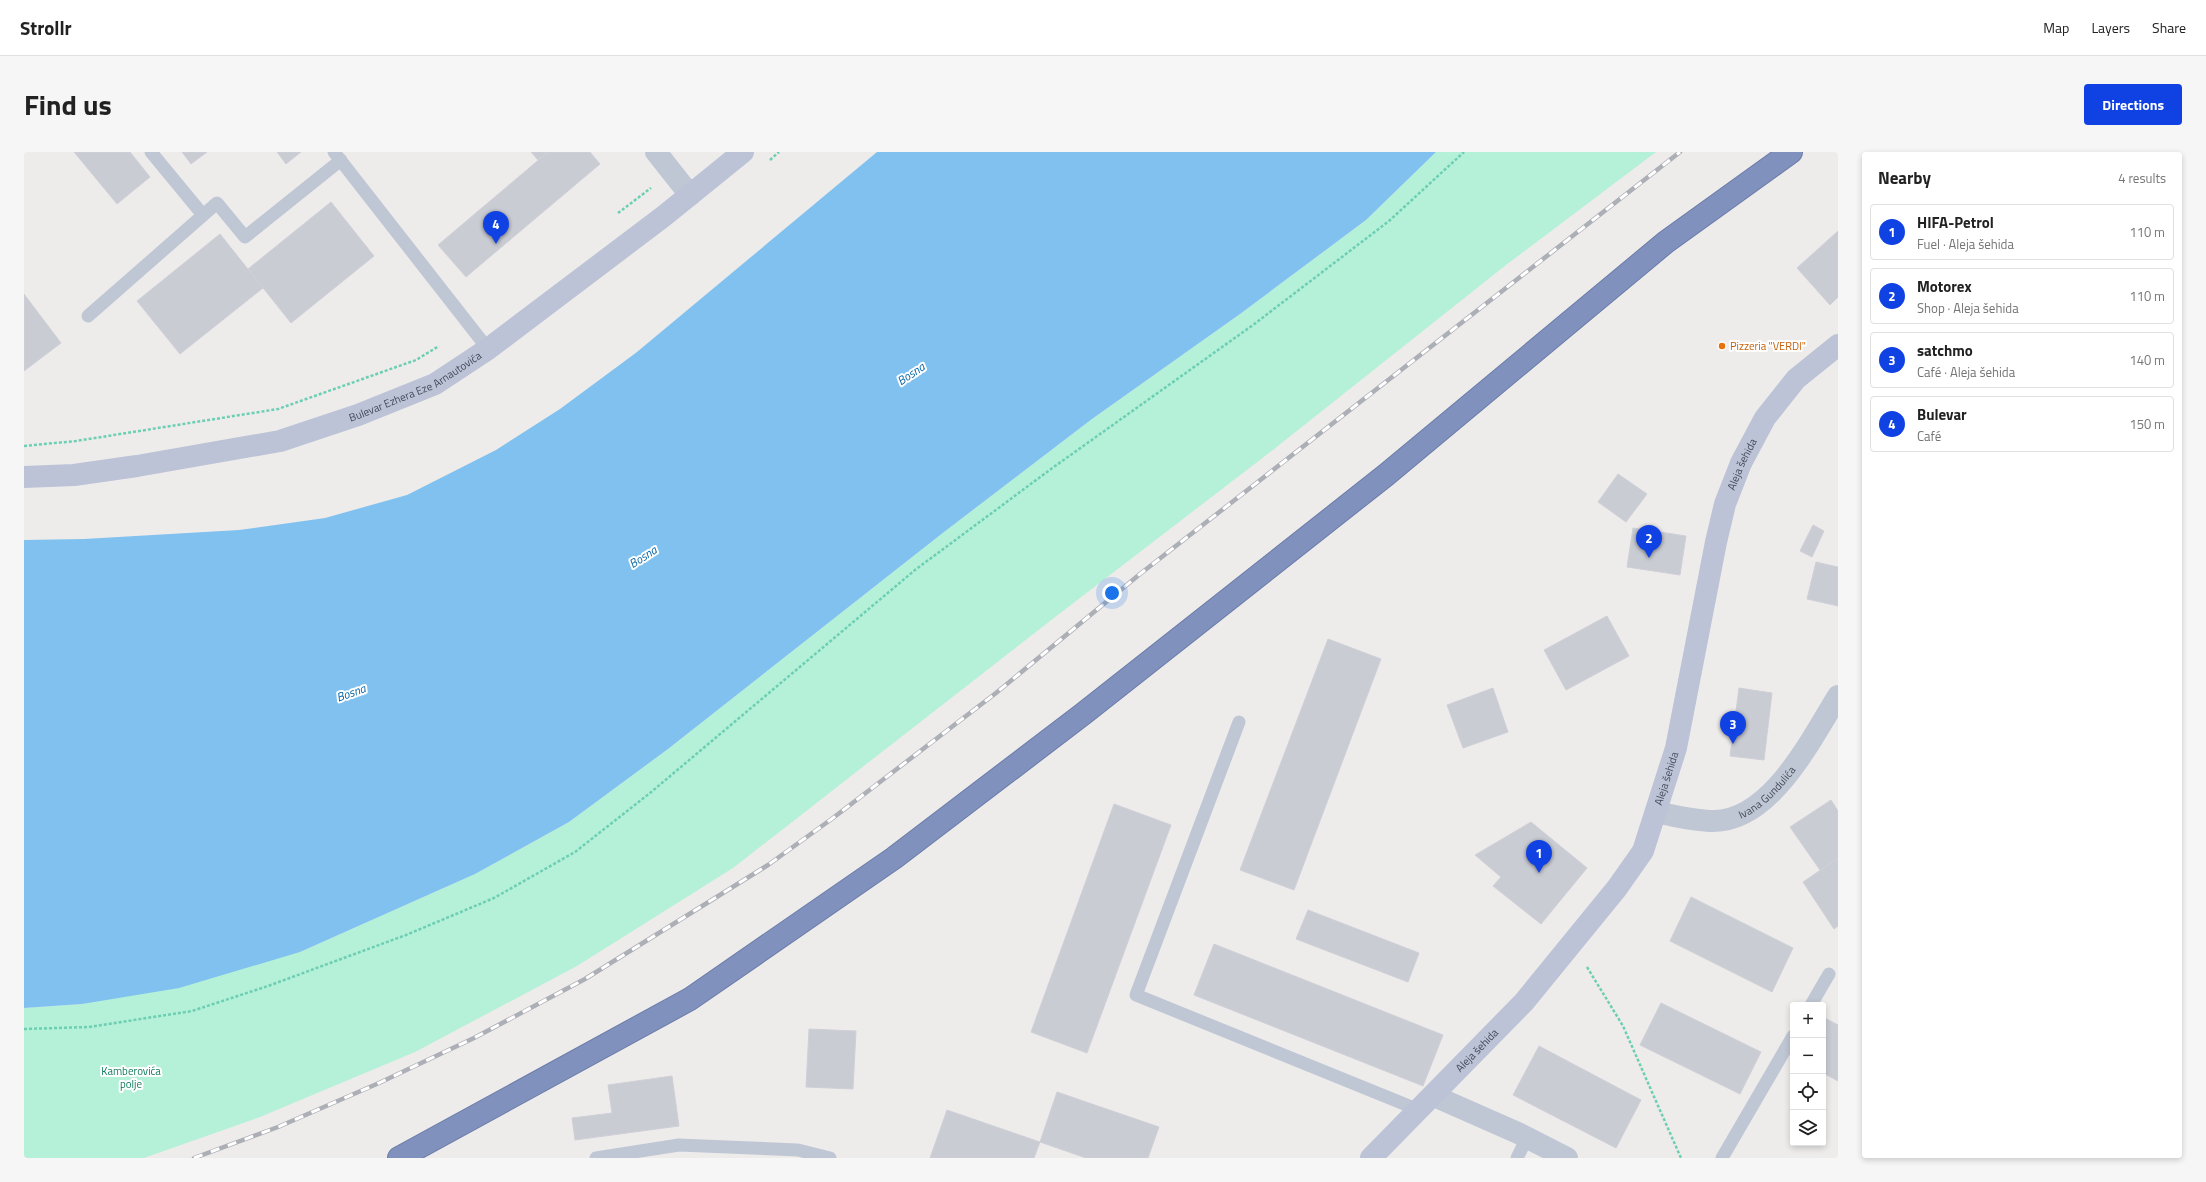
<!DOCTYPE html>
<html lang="en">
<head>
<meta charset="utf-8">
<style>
	body { margin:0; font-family:"Titillium Web",sans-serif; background:#f6f6f6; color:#222 }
	.controls { position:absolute; right:12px; bottom:12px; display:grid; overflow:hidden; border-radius:4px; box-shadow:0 2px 6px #0003 }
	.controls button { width:36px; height:36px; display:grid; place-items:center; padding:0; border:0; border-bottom:1px solid #e0e0e0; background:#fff; color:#222; font:20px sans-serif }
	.you { position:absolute; left:1088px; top:441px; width:14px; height:14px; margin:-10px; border:3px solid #fff; border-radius:50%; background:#1a73e8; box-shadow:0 0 0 6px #1a73e833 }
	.badge { display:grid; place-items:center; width:26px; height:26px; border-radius:50%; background:#1041e3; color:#fff; font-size:13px; font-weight:700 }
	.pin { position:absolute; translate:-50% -33px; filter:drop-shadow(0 1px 2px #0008) }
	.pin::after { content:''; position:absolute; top:21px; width:14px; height:12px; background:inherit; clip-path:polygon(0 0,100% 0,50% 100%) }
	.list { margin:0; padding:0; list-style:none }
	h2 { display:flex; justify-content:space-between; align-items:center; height:52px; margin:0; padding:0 16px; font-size:17px }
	h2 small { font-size:13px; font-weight:400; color:#767676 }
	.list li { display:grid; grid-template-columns:26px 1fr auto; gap:12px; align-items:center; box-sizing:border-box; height:56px; margin:0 8px 8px; padding:0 8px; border:1px solid #e0e0e0; border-radius:4px }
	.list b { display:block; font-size:15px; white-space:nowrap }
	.list p { margin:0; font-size:13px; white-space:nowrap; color:#767676 }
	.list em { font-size:13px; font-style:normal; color:#767676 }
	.icon { flex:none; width:22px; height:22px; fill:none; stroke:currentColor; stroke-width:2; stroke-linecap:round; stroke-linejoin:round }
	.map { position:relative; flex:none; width:1814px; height:1006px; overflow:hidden; border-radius:4px }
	header { display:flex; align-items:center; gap:24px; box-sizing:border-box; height:56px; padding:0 20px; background:#fff; border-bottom:1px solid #e0e0e0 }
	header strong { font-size:19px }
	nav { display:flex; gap:22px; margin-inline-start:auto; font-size:14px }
	.intro { display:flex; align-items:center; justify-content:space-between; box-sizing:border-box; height:96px; padding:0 24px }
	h1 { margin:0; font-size:28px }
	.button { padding:10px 18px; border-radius:4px; background:#1041e3; color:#fff; font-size:14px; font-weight:700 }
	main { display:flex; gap:24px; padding:0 24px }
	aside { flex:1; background:#fff; border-radius:4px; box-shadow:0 2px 6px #0003 }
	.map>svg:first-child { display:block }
	.green { fill:#b5f0d8 }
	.water { fill:#80c1ef }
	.building { fill:#caccd4; stroke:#cfcfd8 }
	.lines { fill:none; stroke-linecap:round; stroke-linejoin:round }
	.highway-casing { stroke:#6b7ca9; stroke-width:24 }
	.path { stroke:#6ccfb3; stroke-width:2.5; stroke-dasharray:3 2; stroke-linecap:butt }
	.lane { stroke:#c0c7d4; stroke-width:13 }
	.street { stroke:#c0c7d4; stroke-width:22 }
	.secondary { stroke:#bcc3d6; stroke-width:22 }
	.highway { stroke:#8091be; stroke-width:22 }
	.rail-casing { stroke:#adafb6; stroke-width:4.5 }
	.rail { stroke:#fff; stroke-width:3; stroke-dasharray:9; stroke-linecap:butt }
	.food-dot { fill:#e8710a; stroke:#fff; stroke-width:1.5 }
	.labels { text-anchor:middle; stroke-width:4; stroke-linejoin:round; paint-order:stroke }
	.food-label { font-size:11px; fill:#c56008; stroke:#fff; text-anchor:start }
	.street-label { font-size:11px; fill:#434a59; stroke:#fff }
	.park-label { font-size:11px; fill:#127c5d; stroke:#fff }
	.water-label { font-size:12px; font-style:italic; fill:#0666aa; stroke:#fff }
</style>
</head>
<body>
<header>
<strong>Strollr</strong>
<nav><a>Map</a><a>Layers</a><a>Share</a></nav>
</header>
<div class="intro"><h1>Find us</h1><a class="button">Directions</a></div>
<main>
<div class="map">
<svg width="1814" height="1006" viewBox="0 0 1814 1006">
	<rect width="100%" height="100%" fill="#eeeceb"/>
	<path class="green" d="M1412,0h220l-150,113 -237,188 -219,168 -317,247 -156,98 -162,86 -155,65 -116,41h-120v-150l58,-4 218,-52 175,-78 94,-52 99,-73 276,-217 148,-113 148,-105 126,-94z"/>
	<path class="water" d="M853,0h559l-70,68 -126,94 -148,105 -148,113 -276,217 -99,73 -94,52 -175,78 -121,36 -97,16 -58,4v-468l60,-1 155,-9 86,-12 82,-23 89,-45 64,-41 77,-57z"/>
	<path class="building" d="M50,0h56l20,25 -33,27z
		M158,0h25l-16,12z
		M253,0h24l-15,12z
		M507,0h17l-10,8z
		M524,0h42l10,12 -134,113 -28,-32z
		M307,50l43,54 -83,67 -43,-54z
		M1814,79v66l-8,8 -33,-37z
		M196,82l43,54 -83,66 -43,-53z
		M0,142l37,49 -37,28z
		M1594,322l29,20 -21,28 -28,-20z
		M1789,373l11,6 -12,26 -12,-6z
		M1609,376l53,8 -6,39 -53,-8z
		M1792,410l22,5v39l-31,-7z
		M1583,464l22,40 -63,34 -22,-40z
		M1304,487l53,20 -87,231 -54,-20z
		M1469,536l15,44 -45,16 -16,-43z
		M1715,536l33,5 -8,67 -34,-4z
		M1807,648l7,11v47l-18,12 -30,-43z
		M1090,652l57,21 -84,228 -56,-21z
		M1507,670l56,46 -46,56 -48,-38 8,-9 -26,-22z
		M1814,706v68l-4,3 -31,-47z
		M1667,745l102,51 -21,44 -102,-51z
		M1284,758l111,43 -11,29 -112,-43z
		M1190,792l229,91 -20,51 -229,-91z
		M1637,851l100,49 -21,42 -100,-49z
		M1799,865l15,8v56l-15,-8z
		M785,877l47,2 -3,58 -47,-2z
		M1515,894l102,54 -25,48 -103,-53z
		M648,924l7,50 -104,14 -3,-22 40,-5 -4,-28z
		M1033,940l102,35 -11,31h-62l-46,-16z
		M923,958l93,32 -6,16h-104z"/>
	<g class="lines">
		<g class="highway-casing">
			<path id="highway" d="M375,1006l291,-159 204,-141 189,-144 303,-239 280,-233 125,-90"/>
		</g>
		<path class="path" d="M746,8l9,-8
			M594,61l33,-25
			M0,294l52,-5 202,-32 138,-49 23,-14
			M1563,815l36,59 58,132
			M0,877l65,-2 103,-16 76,-25 138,-51 88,-37 81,-46 75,-59 265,-223 136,-101 202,-144 136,-104 75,-69"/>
		<path class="lane" d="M127,0l52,63
			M310,0l154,197
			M64,164l129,-113 28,34 96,-77
			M1215,570l-103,273 283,115
			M1787,853l18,-31
			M572,1006l83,-13 119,5 32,8
			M1493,1006l10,-20
			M1698,1006l71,-122"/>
		<g class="street">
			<path d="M632,0l34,43"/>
			<path id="s1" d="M1632,660c19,4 38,9 58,9 58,-1 97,-82 124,-125"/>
			<path d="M1410,944l84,37 49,25"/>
		</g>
		<g class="secondary">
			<path id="s2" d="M0,325l50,-2 63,-9 143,-25 78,-26 77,-31 53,-35 176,-133 79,-64"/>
			<path id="s3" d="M1347,1006l153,-156 93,-114 26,-37 33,-103 40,-206 9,-38 16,-41 24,-45 31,-39 42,-34"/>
		</g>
		<use href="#highway" class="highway"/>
		<g class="rail-casing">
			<path id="rail" d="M170,1006l84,-31 101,-44 95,-45 111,-59 183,-114 65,-47 163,-125 144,-119 540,-422"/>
		</g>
		<use href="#rail" class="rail"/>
	</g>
	<circle class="food-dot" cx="1698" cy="194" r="4"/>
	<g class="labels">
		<g class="food-label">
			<text x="1706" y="198">Pizzeria "VERDI"</text>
		</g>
		<g class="street-label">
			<text dy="4" stroke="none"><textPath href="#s2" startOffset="405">Bulevar Ezhera Eze Arnautovića</textPath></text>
			<text dy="4" stroke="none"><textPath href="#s3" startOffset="811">Aleja šehida</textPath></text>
			<text dy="4" stroke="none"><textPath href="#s3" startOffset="487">Aleja šehida</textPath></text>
			<text dy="4" stroke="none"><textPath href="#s1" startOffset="121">Ivana Gundulića</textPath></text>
			<text dy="4" stroke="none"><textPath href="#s3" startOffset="151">Aleja šehida</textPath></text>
		</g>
		<g class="park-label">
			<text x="107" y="923">Kamberovića<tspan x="107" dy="13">polje</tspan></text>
		</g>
		<g class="water-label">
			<text transform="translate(887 222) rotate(-34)" y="4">Bosna</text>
			<text transform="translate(619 405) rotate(-33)" y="4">Bosna</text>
			<text transform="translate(327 541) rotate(-19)" y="4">Bosna</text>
		</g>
	</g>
</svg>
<div class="controls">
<button>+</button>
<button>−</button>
<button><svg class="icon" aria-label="locate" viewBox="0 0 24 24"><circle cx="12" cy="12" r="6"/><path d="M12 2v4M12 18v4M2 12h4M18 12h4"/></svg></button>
<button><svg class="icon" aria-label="layers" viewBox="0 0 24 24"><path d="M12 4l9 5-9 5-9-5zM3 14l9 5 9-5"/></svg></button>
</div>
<div class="you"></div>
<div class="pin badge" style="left:1515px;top:721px">1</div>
<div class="pin badge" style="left:1625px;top:406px">2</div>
<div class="pin badge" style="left:1709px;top:592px">3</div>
<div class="pin badge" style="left:472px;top:92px">4</div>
</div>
<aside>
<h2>Nearby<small>4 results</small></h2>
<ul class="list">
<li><span class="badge">1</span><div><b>HIFA-Petrol</b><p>Fuel · Aleja šehida</p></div><em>110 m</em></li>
<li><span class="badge">2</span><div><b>Motorex</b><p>Shop · Aleja šehida</p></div><em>110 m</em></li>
<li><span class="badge">3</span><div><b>satchmo</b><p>Café · Aleja šehida</p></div><em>140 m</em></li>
<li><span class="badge">4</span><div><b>Bulevar</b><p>Café</p></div><em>150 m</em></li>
</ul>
</aside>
</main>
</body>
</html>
